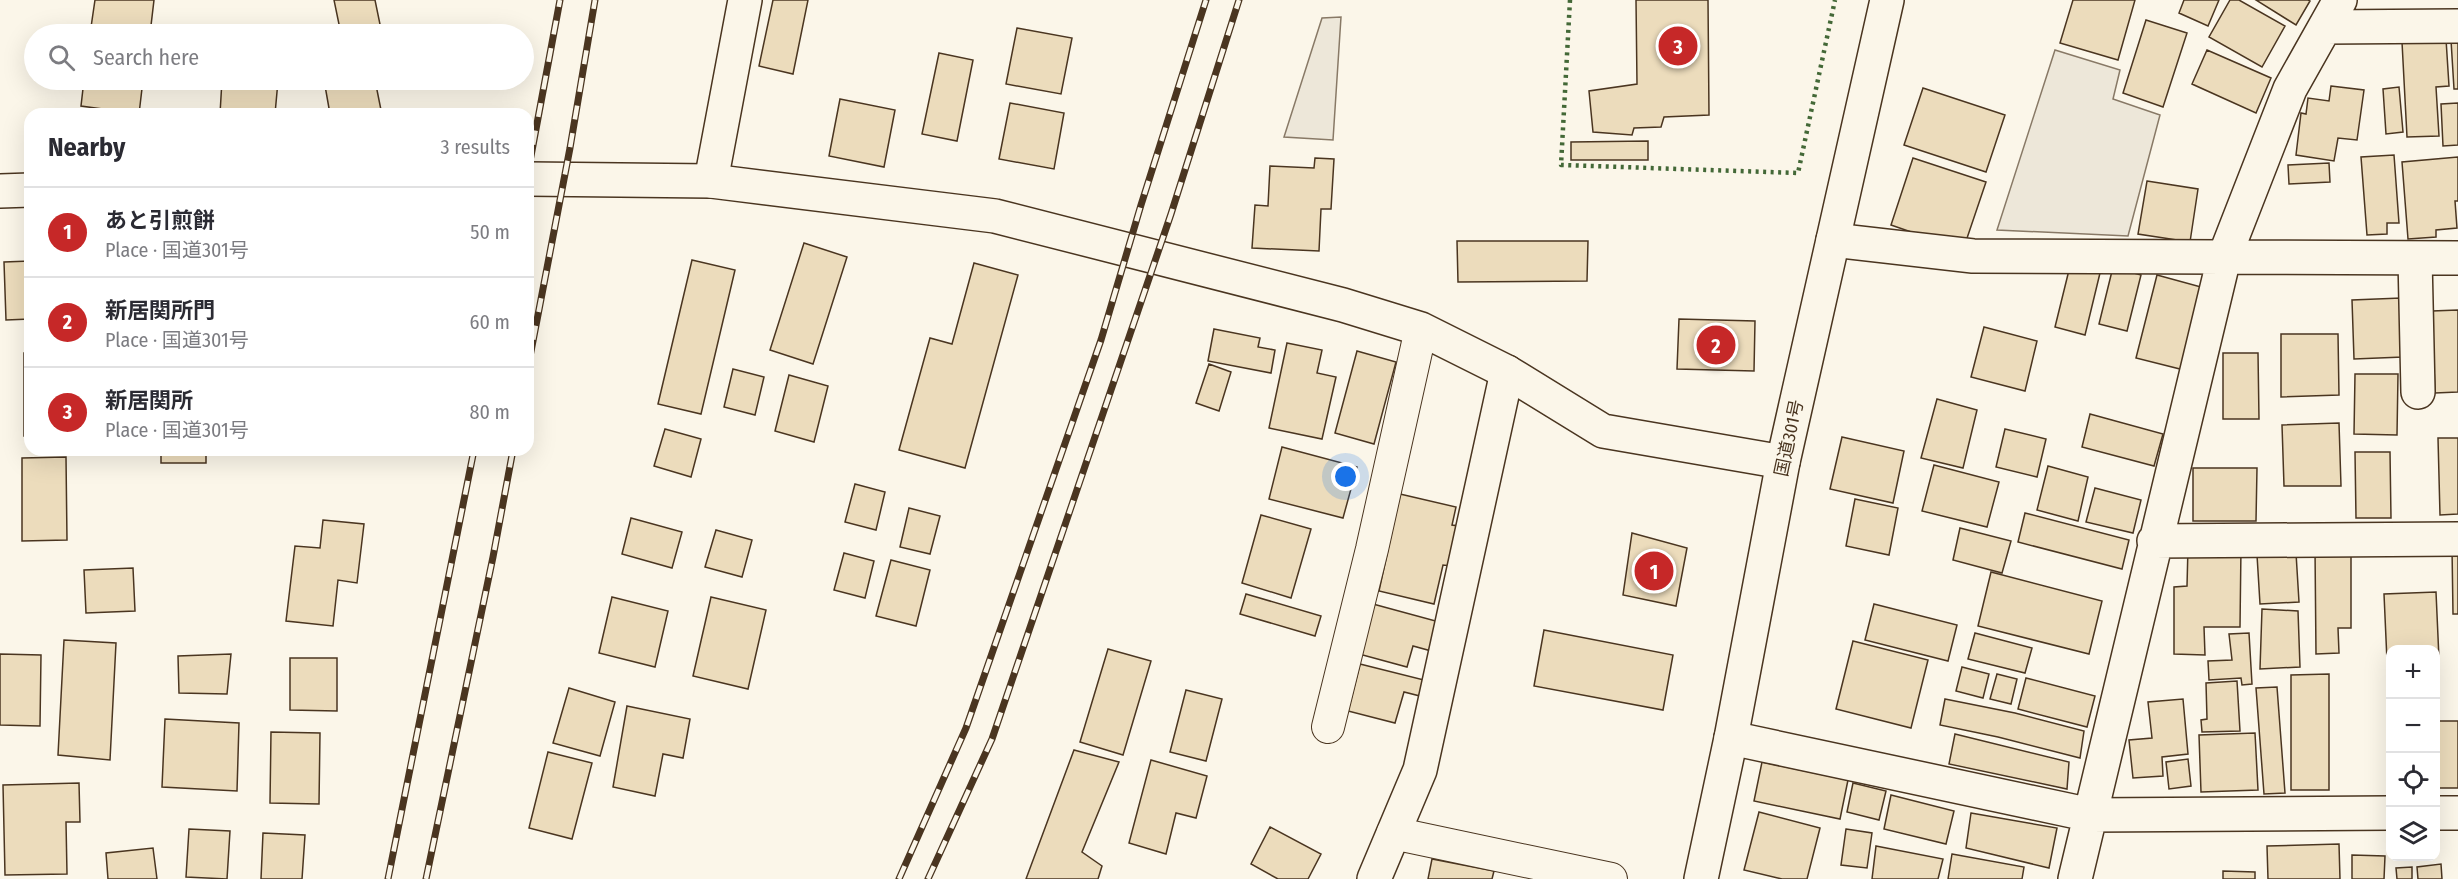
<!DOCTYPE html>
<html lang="en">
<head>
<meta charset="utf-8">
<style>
	body { margin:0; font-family:"Fira Sans Condensed","Noto Sans JP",sans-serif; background:#f7f7f7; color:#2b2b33 }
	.controls { position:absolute; right:18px; bottom:18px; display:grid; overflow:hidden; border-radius:12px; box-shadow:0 6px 24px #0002 }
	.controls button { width:54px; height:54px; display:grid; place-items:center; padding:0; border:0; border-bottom:2px solid #e1e1e2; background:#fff; color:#2b2b33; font:30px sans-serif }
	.you { position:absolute; left:1346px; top:477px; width:21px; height:21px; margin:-15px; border:4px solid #fff; border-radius:50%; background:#1a73e8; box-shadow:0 0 0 9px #1a73e833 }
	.badge { display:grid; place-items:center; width:39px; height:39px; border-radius:50%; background:#c62828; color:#fff; font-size:20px; font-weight:700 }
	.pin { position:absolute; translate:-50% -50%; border:3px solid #fff; box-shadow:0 2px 6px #0006 }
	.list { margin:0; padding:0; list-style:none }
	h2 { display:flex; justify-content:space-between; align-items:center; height:78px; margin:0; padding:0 24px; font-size:26px }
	h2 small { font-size:20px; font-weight:400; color:#7c7c81 }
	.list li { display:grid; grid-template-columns:39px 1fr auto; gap:18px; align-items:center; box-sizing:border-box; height:90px; padding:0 24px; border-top:2px solid #e1e1e2 }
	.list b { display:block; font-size:22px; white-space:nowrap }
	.list p { margin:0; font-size:20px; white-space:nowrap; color:#7c7c81 }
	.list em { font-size:20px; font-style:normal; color:#7c7c81 }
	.icon { flex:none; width:33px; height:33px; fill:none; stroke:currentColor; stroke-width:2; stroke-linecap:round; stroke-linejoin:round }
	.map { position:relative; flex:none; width:2458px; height:879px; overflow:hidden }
	.search { position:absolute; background:#fff; box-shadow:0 6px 24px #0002; left:24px; top:24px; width:510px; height:66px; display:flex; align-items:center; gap:15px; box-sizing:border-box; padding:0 21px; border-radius:33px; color:#7c7c81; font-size:22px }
	.panel { position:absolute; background:#fff; box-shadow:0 6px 24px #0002; left:24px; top:108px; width:510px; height:348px; border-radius:18px }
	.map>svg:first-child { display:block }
	.parking { fill:#ede7d9; stroke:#887966; stroke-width:1.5 }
	.building { fill:#ecdcbc; stroke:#4a3520; stroke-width:1.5 }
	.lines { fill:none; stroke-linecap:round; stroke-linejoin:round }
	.pedestrian-casing { stroke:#4a3520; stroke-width:34 }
	.minor-casing { stroke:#4a3520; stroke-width:36 }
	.tertiary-casing { stroke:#4a3520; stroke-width:36 }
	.trunk-casing { stroke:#4a3520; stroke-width:36 }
	.pedestrian { stroke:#fbf6e9; stroke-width:32 }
	.minor { stroke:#fbf6e9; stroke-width:33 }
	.tertiary { stroke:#fbf6e9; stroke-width:33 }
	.trunk { stroke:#fbf6e9; stroke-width:33 }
	.rail-casing { stroke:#4a3520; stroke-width:7 }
	.rail { stroke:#fbf6e9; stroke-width:4.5; stroke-dasharray:14; stroke-linecap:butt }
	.hedge { stroke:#436837; stroke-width:4.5; stroke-dasharray:3 4.5; stroke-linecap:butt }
	.labels { text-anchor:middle; stroke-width:4.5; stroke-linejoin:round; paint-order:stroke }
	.street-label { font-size:18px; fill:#4a3520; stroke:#fbf6e9 }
</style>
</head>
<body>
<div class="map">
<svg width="2458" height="879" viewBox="0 0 2458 879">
	<rect width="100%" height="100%" fill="#fbf6e9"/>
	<path class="parking" d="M1341,17l-8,123 -49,-3 38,-119z
		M2055,50l65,20 -7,29 47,16 -32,121 -131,-6z"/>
	<path class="building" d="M95,0h59l-4,34h-60z
		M334,0h41l7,34h-41z
		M773,0h35l-15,74 -34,-8z
		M1636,0h72l1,115 -45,2 -3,10 -27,1 -2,7 -39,-3 -4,-41 48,-7z
		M2073,0h62l-17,60 -58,-17z
		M2184,0h35l-11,26 -29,-13z
		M2230,0h9l46,26 -23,41 -53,-30z
		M2256,0h52l2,1 -14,24z
		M2146,20l41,13 -24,74 -40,-14z
		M1017,28l55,10 -11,56 -55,-10z
		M2446,39l3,47 -13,1 3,49 -32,1 -5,-95z
		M2451,40h7v49h-4z
		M2207,50l64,28 -15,35 -64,-29z
		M939,53l34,7 -16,81 -35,-7z
		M84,80h59l-4,34 -58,-8z
		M222,80l56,1 -3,33h-55z
		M324,80h51l6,30 -25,4h-26z
		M2331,86l33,4 -7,50 -19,-2 -4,23 -38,-6 5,-42 5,1 2,-16 21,3z
		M2399,87l4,45 -17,2 -3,-45z
		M1923,88l82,27 -19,57 -82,-27z
		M840,99l55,11 -11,57 -55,-11z
		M1010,103l54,10 -10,56 -55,-10z
		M2458,103v42l-15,1 -2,-42z
		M1648,141v19h-77v-18z
		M2394,155l5,68h-12v11l-20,1 -6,-78z
		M2458,157v44h-3l2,27 -21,2v7l-28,2 -6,-77z
		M1315,158l19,1 -3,50h-10l-2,42 -67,-3 3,-43 13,1 2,-40 44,2z
		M1913,158l73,24 -23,68 -72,-25z
		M2329,163l1,19 -41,2 -1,-19z
		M2147,181l51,8 -8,53 -52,-8z
		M1457,241h131l-1,40 -129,1z
		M804,243l43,14 -34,107 -43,-14z
		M692,260l43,10 -34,144 -43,-10z
		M30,261v58l-24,1 -2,-58z
		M974,263l44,12 -53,193 -66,-18 31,-112 22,6z
		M2070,266l30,7 -15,62 -30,-8z
		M2113,267l28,8 -14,56 -28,-7z
		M2157,275l55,15 -20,82 -56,-14z
		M2401,298l2,59 -49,2 -2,-59z
		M2458,310v82l-23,1 -3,-82z
		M1679,319l76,2 -1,50 -77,-2z
		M1984,327l53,14 -12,50 -54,-14z
		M1214,329l46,9 -2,9 17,3 -4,23 -63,-12z
		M2281,334h57l1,61 -58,2z
		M1287,343l35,7 -5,23 19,4 -14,62 -53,-11z
		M1357,351l39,11 -22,82 -39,-11z
		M24,353h6v83h-6z
		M2223,353h35l1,66h-36z
		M1209,364l22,8 -12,39 -23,-8z
		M733,369l31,8 -9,38 -31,-8z
		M2355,374h43l-1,61 -43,-1z
		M789,375l39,11 -14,56 -39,-11z
		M1937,399l40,11 -14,58 -42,-10z
		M2090,414l73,20 -9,32 -72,-19z
		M2339,423l2,63h-57l-2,-61z
		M665,429l36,10 -10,38 -37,-11z
		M2005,429l41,10 -9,38 -41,-10z
		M1842,437l62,14 -11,52 -63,-14z
		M2438,438h20v76l-18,1z
		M1282,447l75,20 -14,51 -74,-19z
		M161,450h45v13h-45z
		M2355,452h35l1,66h-35z
		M66,457l1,83 -45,1v-83z
		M1934,465l65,17 -12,45 -65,-16z
		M2048,466l40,11 -10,44 -41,-11z
		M2193,468h64l-1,53h-63z
		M855,484l30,8 -9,38 -31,-8z
		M2095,488l46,12 -8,33 -47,-11z
		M1400,494l56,13 -4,18 7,1 -8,40 -8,-1 -9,39 -55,-13z
		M1855,499l43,9 -9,47 -43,-9z
		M909,508l31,8 -10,38 -30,-7z
		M2025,513l104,27 -7,29 -104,-27z
		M1261,515l50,14 -20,69 -49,-15z
		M631,518l51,14 -10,36 -50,-14z
		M323,520l41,4 -7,59 -19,-3 -5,46 -47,-5 9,-75 25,2z
		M1960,528l51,13 -9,32 -49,-13z
		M716,530l36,10 -10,37 -37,-10z
		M1632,533l55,15 -11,58 -53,-11z
		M2188,547h53l-1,80h-36l1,28 -31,-1v-67l13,-1z
		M2351,548v80h-13l1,25 -23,1 -1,-105z
		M2452,548h6v66h-5z
		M844,553l30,8 -9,37 -31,-8z
		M2296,553l3,49 -39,2 -3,-49z
		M891,560l39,10 -14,56 -40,-10z
		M133,568l2,43 -49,2 -2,-43z
		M1991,572l111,29 -13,53 -111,-28z
		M2436,592l3,67h-3v-9h-46v11h-3l-3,-67z
		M1246,594l75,22 -6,20 -75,-22z
		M612,597l56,14 -13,56 -56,-14z
		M711,597l55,13 -18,79 -55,-13z
		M1373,604l70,19 -8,29 -22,-6 -6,21 -48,-13z
		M1874,604l83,21 -9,36 -83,-21z
		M2262,609l36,2 2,56 -40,2z
		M1544,630l129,25 -10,55 -129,-24z
		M1975,633l57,15 -7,25 -57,-14z
		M2249,633l3,51 -10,1 -1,-7 -32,2 -1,-19 24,-1 -3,-26z
		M64,640l52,3 -6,117 -52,-5z
		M1853,641l75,19 -17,68 -75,-19z
		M1108,649l43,12 -28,94 -43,-13z
		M0,654l41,1 -1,71 -40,-1z
		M231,654l-4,40 -48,-1 -1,-37z
		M290,658h47v53l-47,-1z
		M1360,664l64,16 -4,16 -16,-4 -9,31 -47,-12z
		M1962,667l27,7 -6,24 -27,-7z
		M1997,674l20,5 -6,25 -21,-5z
		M2329,674v116h-38v-115z
		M2026,678l69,18 -8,31 -69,-18z
		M2237,681l3,50 -38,1 -1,-12 6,-1 -1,-36z
		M2277,687l8,106 -21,1 -8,-106z
		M569,688l46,14 -15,54 -47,-13z
		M1186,690l36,9 -16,62 -36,-9z
		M1945,699l70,14 69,18 -4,27 -82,-21 -58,-12z
		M2183,699l5,55 -26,3 1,19 -30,2 -4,-38 23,-2 -4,-36z
		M627,706l63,13 -7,39 -20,-4 -8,42 -42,-9z
		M165,719l74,4 -2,68 -75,-4z
		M2438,721h20v67h-19z
		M271,732l49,1 -1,71 -49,-1z
		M2255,733l3,57 -57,2 -2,-57z
		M1955,734l114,28 -2,27 -118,-25z
		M1074,750l45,12 -37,90 20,14 -4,13h-72z
		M548,752l44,11 -20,76 -43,-11z
		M2188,759l3,27 -22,3 -3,-27z
		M1151,760l56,16 -11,42 -20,-5 -10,41 -37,-11z
		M1762,762l86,18 -8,39 -86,-18z
		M79,783l1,39h-14l1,52 -62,1 -2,-90z
		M1853,783l33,8 -7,29 -32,-8z
		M1891,795l63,16 -8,33 -62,-15z
		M1759,812l61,16 -13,51h-25l-38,-9z
		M1971,813l86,15 -8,40 -83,-20z
		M1270,827l51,27 -13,25h-30l-27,-15z
		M189,829l41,2 -3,48 -41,-2z
		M1846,829l26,4 -5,35 -26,-3z
		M263,833l42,2 -3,44h-41z
		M2339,844l1,35h-72l-1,-33z
		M1876,846l67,13 -5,20h-66z
		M153,848l4,31h-49l-2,-26z
		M1952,854l72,13 -2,12h-74z
		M2352,855l33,1 -1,23h-32z
		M1432,859l62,12 -2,8h-64z
		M2441,864l1,15h-24l-1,-12z
		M2412,867v12h-15l-1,-11z
		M2223,871l32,1v7h-32z"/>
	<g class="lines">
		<g class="pedestrian-casing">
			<path id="pedestrian" d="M1328,727l44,-178 49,-220
				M1393,833l218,46"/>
		</g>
		<g class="minor-casing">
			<path id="minor" d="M2325,27l133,-1
				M711,181l34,-181
				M1833,240l140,16 485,2
				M2415,258l3,134
				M2154,541l304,-2
				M1731,738l360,77 299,-2
				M2436,813h22
				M1374,879l46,-109 87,-398
				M2075,879l149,-621 66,-169 50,-89"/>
		</g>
		<g class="tertiary-casing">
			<path id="tertiary" d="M528,179l183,2 284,35 348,89 78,24 86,43 96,59 180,31
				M0,191l30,-1"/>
		</g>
		<g class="trunk-casing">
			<path id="trunk" d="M1701,879l30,-141 52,-276 104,-462"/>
		</g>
		<use href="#pedestrian" class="pedestrian"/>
		<use href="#minor" class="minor"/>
		<use href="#tertiary" class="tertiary"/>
		<use href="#trunk" class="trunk"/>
		<g class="rail-casing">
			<path id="rail" d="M528,172l32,-172
				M528,367l42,-219 25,-148
				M388,879l86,-429
				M426,879l67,-322 20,-107
				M899,879l67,-151 135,-388 40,-135 65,-205
				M928,879l64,-140 179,-525 68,-214"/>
		</g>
		<use href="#rail" class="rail"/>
		<path class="hedge" d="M1570,0l-9,165 237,8 37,-173"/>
	</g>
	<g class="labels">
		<g class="street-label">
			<text transform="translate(1789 438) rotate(-78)" y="6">国道301号</text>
		</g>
	</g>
</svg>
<div class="controls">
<button>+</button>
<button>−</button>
<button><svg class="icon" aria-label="locate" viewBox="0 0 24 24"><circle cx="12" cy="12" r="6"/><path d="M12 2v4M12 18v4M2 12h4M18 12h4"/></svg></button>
<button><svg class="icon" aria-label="layers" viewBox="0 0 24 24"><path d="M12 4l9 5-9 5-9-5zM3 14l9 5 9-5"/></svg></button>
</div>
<div class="you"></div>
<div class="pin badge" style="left:1654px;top:571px">1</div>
<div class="pin badge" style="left:1716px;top:345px">2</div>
<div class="pin badge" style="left:1678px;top:46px">3</div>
<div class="search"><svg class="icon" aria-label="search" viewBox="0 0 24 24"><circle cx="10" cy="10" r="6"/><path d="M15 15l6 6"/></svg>Search here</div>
<section class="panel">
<h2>Nearby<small>3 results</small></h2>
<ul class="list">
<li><span class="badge">1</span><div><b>あと引煎餅</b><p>Place · 国道301号</p></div><em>50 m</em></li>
<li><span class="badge">2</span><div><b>新居関所門</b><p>Place · 国道301号</p></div><em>60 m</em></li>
<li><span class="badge">3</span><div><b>新居関所</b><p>Place · 国道301号</p></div><em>80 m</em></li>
</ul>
</section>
</div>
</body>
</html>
